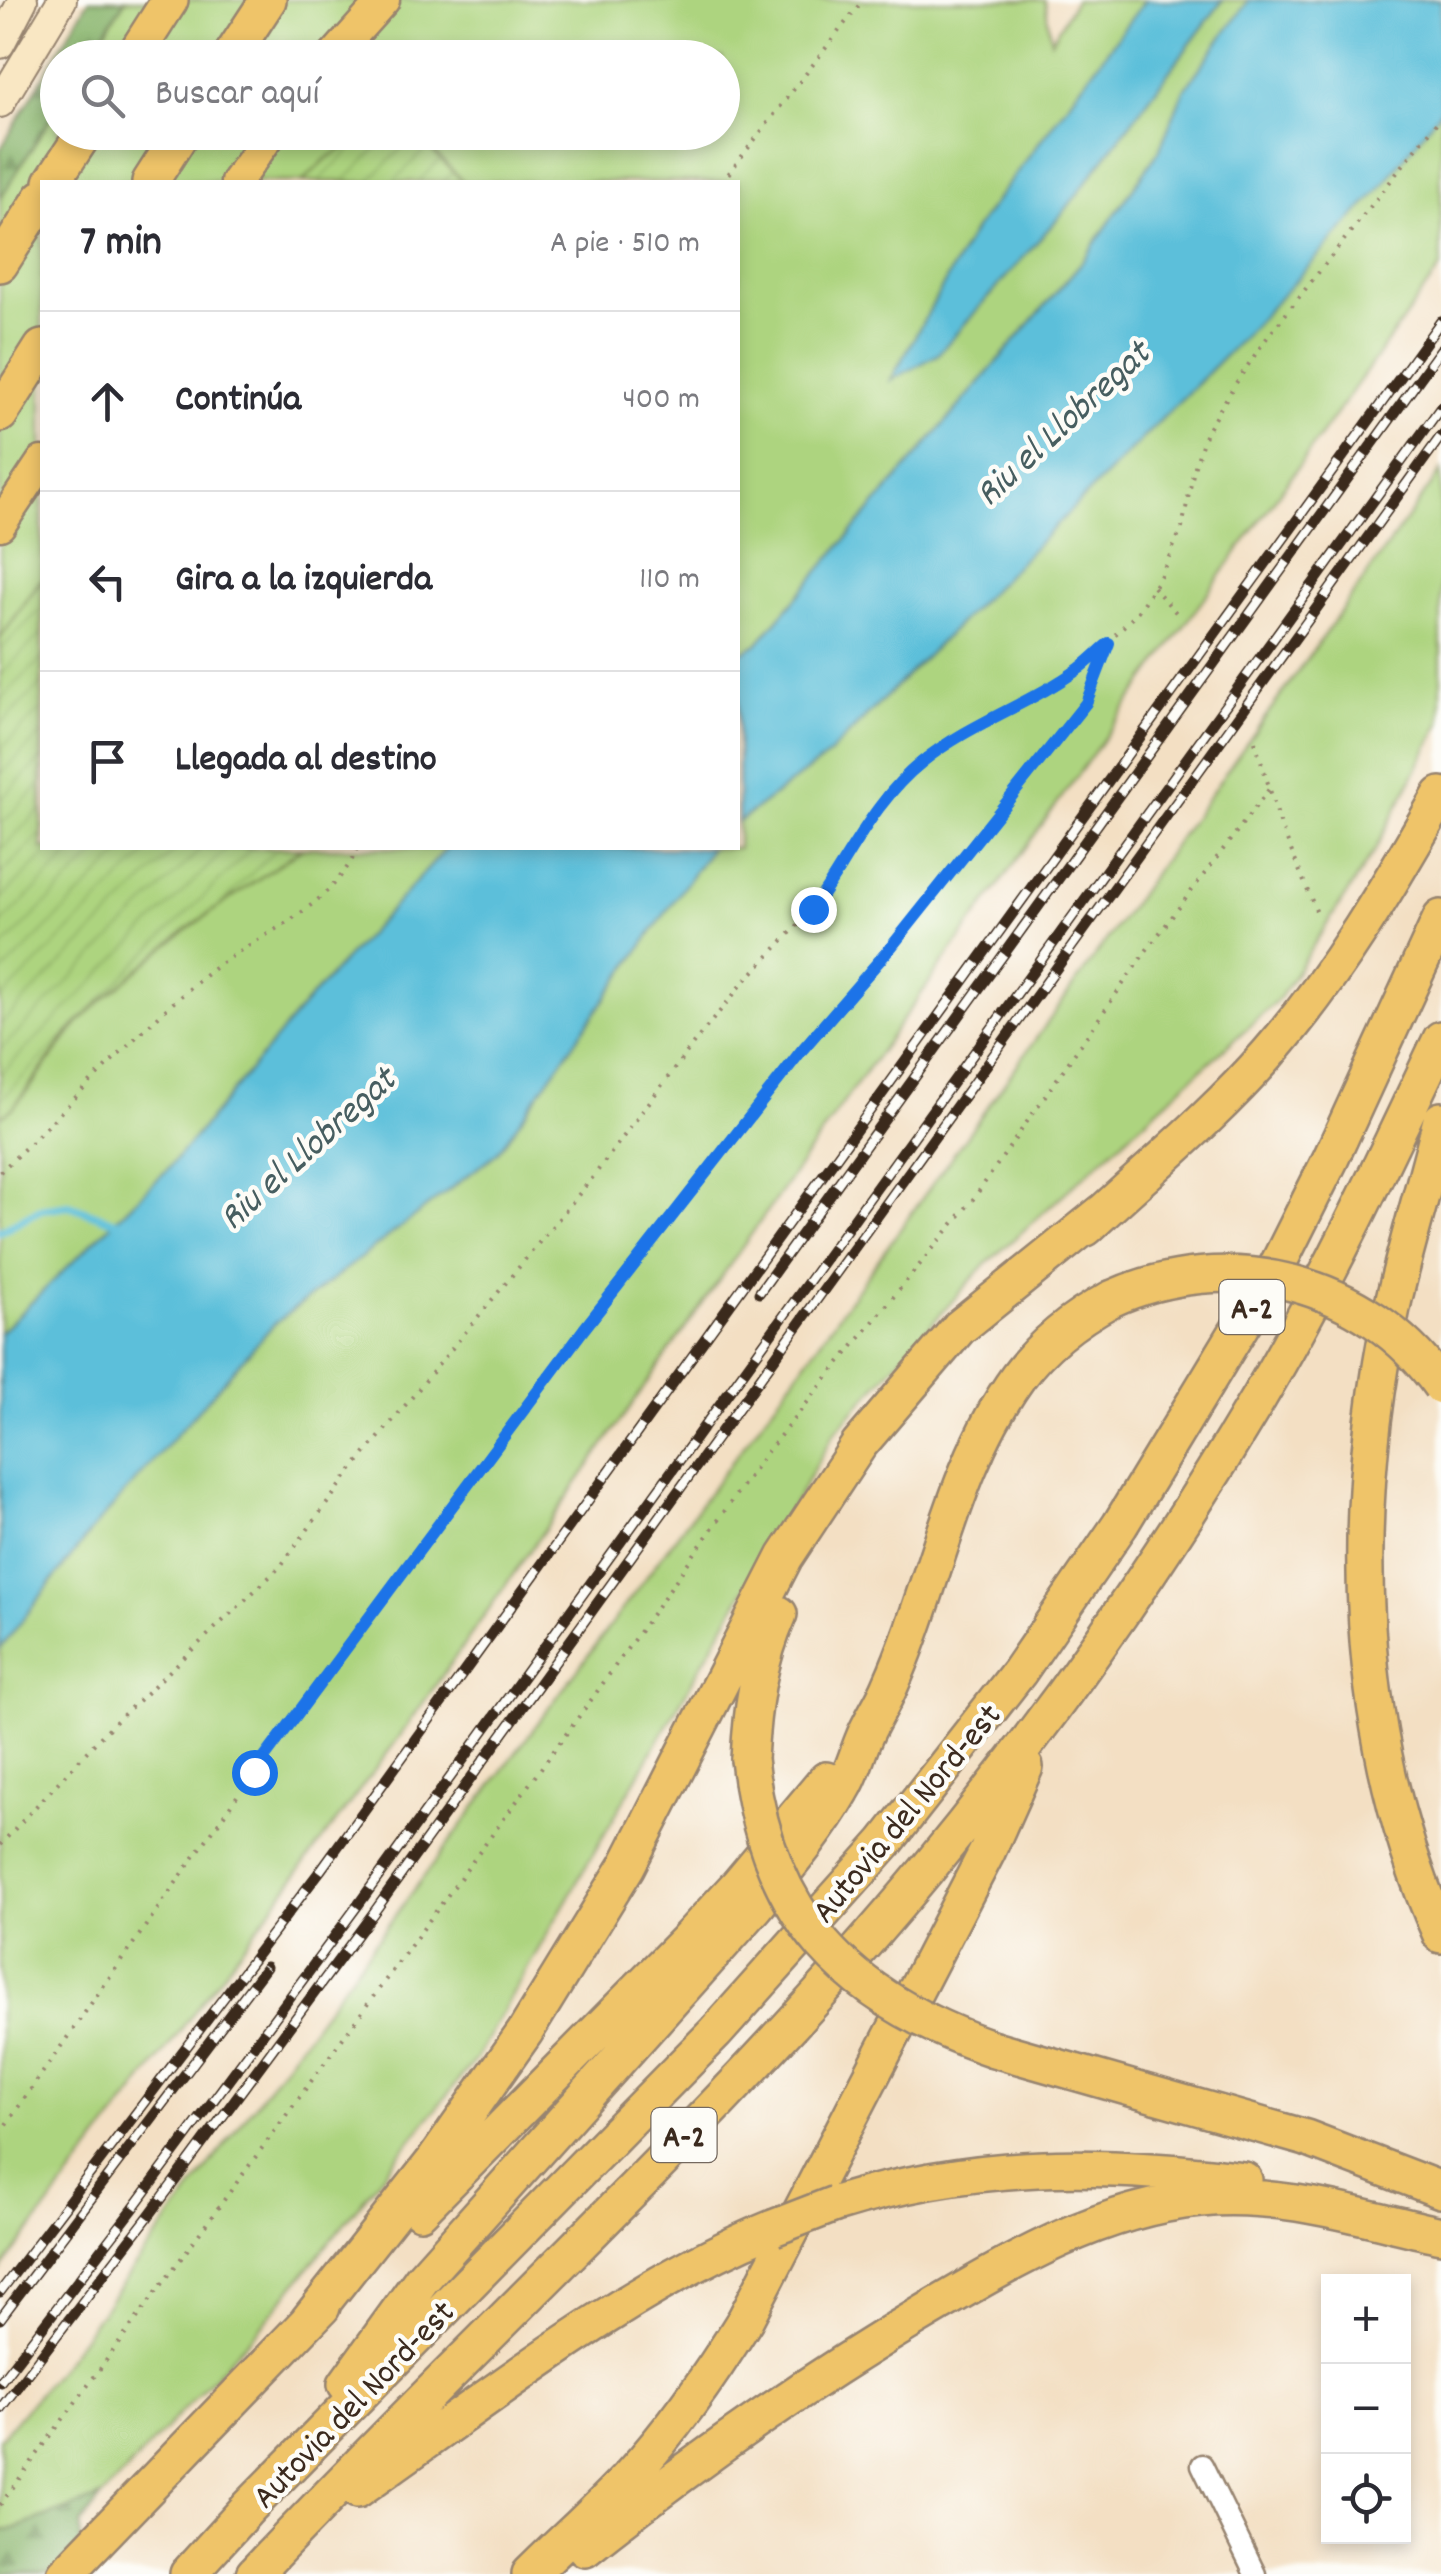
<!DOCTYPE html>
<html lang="es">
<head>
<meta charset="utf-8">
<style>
	body { margin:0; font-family:Dekko,sans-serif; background:#f2f2f3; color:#2b2b33 }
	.controls { position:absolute; right:30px; bottom:30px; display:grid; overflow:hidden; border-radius:0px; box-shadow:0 5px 15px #0003 }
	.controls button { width:90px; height:90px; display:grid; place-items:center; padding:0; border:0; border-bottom:2px solid #e1e1e2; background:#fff; color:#2b2b33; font:50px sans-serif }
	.stop { position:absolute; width:30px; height:30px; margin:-22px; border:8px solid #1a73e8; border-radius:50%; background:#fff }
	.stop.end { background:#1a73e8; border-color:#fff; box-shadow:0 2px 10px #0008 }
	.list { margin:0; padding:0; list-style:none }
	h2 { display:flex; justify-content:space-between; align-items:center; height:130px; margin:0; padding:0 40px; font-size:42px }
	h2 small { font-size:32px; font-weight:400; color:#7c7c81 }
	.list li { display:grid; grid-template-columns:65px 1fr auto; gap:30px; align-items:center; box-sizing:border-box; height:180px; padding:0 40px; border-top:2px solid #e1e1e2 }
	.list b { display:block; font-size:38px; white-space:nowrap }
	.list em { font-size:32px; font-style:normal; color:#7c7c81 }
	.icon { flex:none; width:55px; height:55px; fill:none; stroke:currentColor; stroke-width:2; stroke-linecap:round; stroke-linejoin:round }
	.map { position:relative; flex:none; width:1441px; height:2574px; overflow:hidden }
	.search { position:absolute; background:#fff; box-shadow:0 5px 15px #0003; left:40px; top:40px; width:700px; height:110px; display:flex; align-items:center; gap:25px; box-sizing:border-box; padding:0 35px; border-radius:55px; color:#7c7c81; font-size:38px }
	.panel { position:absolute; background:#fff; box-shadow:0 5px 15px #0003; left:40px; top:180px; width:700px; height:670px; border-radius:0px }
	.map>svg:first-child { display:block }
	.grass { fill:#add47f; stroke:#747f4e; stroke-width:2.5 }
	.forest { fill:url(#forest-firs); stroke:#627046; stroke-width:2.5 }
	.garden { fill:url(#garden-furrows); stroke:#747f4e; stroke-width:2.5 }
	.water { fill:#5cbfda; stroke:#4c747c; stroke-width:2.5 }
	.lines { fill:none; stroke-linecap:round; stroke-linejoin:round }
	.stream { stroke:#5cbfda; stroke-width:8 }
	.street-casing { stroke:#978470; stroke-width:25 }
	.secondary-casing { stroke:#978470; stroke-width:32 }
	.primary-casing { stroke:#978470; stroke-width:35 }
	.highway-casing { stroke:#978470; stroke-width:40 }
	.path { stroke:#978470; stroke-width:4; stroke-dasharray:2.5 8; stroke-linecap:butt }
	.street { stroke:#fff; stroke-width:20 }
	.secondary { stroke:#f9e7c3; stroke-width:28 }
	.primary { stroke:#efc469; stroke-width:30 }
	.highway { stroke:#efc469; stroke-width:35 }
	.rail-casing { stroke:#3b2a1e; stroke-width:11 }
	.rail { stroke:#fdfcf7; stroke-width:8; stroke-dasharray:22; stroke-linecap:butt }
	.highway-bridge-casing { stroke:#978470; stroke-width:40; stroke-linecap:butt }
	.highway-bridge { stroke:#efc469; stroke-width:35 }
	.route { stroke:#1a73e8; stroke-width:12 }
	.labels { text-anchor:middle; stroke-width:9; stroke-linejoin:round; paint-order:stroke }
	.shield { fill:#fdfcf7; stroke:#75695f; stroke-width:2.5 }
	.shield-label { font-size:32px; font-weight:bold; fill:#3b2a1e }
	.street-label { font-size:35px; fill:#3b2a1e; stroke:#fdfcf7 }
	.water-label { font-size:38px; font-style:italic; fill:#475e60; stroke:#fdfcf7 }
</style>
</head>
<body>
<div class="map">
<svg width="1441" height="2574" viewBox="0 0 1441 2574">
	<defs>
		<pattern id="forest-firs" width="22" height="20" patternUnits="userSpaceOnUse" patternTransform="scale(2.5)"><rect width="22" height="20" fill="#8ab66e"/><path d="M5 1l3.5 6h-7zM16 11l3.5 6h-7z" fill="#72945a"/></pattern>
		<pattern id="garden-furrows" width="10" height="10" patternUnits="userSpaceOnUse" patternTransform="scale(2.5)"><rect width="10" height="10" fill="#add47f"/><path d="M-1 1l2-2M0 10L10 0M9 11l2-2" fill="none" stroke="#96b66d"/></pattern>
	</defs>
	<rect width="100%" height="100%" fill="#fdfcf7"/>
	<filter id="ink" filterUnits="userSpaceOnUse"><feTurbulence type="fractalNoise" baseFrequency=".01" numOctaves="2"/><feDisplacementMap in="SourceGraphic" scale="20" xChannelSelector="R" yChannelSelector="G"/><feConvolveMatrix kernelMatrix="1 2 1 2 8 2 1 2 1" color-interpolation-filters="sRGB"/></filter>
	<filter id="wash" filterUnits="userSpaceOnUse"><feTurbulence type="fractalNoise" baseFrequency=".0048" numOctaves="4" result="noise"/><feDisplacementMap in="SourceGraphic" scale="40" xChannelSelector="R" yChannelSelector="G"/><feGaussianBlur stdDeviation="2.25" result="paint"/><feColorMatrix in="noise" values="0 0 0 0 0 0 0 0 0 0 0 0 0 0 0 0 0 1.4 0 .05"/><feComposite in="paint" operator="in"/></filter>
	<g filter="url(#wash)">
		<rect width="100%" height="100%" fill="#f3dfc3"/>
		<path class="grass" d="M125,0h920l6,41 24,-41h70l-171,230 -82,148 45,-23 129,-146 157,-209h26l-65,90 -25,61 -77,111 -325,382 -19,11v-473h-274l-50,-49 308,-1v-74h-633z
			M57,108l1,24 313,1 -20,9 -49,40h-260v396l-42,61v-440z
			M1441,109v158l-593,829 -448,640 -400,536v-623l91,-118 182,-206 224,-172 214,-305h27v-26l88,-65 418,-421 138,-149z
			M1441,471v252l-66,127 -97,150 -295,267 -148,165 -360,628 -209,261 -164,176 -92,33 -10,1v-92l55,-65 741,-999z
			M302,848h145l-138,151 -141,170 -168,164v-216c33,-22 57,-74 89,-105 65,-62 140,-113 213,-164z"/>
		<path class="forest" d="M89,0h36l-36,57 -31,1 -1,50 -57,91v-49z
			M102,2497l-21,27 -2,50h-79v-43l10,-1z"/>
		<path class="garden" d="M371,132l43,1 50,49h-162l24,-23z
			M42,578v270h260l-115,81 -96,81 -23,23 -55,75 -13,9v-478z"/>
		<path class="water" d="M1145,0h78l-157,209 -129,146 -46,25 83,-150z
			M1249,0h192v109l-59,78 -138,149 -418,421 -88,65v-167l19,-11 325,-382 77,-111 25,-61z
			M447,848h264l-214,305 -224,172 -182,206 -91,118v-316l168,-164 141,-170z"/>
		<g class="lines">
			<path class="stream" d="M0,1231l41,-22 28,-4 52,19"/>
		</g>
	</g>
	<g filter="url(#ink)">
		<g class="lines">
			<g class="street-casing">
				<path id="street" d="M1202,2465l53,109"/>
			</g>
			<g class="secondary-casing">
				<path id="secondary" d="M0,44l23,-44
					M0,103l62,-103"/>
			</g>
			<g class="primary-casing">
				<path id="primary" d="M332,58l52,-58
					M236,182l36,-50
					M0,525l42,-63"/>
			</g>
			<g class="highway-casing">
				<path id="highway" d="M133,58l37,-58
					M230,58l38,-58
					M52,182l33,-50
					M150,182l32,-50
					M0,264l42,-66
					M0,414l42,-66
					M1441,1120c-15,61 -34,122 -48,183 -45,211 -41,432 48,632
					M1086,1228c61,-57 127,-111 182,-174 69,-79 121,-168 173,-259
					M749,1759c3,-52 9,-98 30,-145
					M994,2049l312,89 135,52
					M835,2204c141,-43 264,-42 409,-24
					M420,2211l266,-270 52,-56 88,-105
					M308,2321l127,-161 90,-128 102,-166 158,-309 74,-112 100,-117 144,-116
					M346,2384l76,-105 334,-373c30,-37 62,-74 86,-116 10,-16 14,-33 21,-50 7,-18 19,-35 27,-54 45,-100 63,-219 128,-309 24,-33 58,-59 93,-78
					M357,2490c130,-90 269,-203 416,-262
					M585,2548c109,-86 223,-167 344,-238 83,-49 173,-102 272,-111 80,-8 163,19 240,36
					M65,2574l257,-267
					M188,2574l61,-67 467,-475 169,-189 134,-171 101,-147 156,-257 54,-108 111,-242
					M254,2574c222,-236 465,-453 672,-703 122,-148 235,-308 333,-474 68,-115 125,-237 182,-358
					M530,2574c33,-33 68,-63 100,-98 44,-48 81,-101 115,-156l242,-468 38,-85"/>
			</g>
			<path class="path" d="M722,182l141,-182
				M1153,587l27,30
				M1255,741l26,85 38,92
				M0,1172c69,-65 133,-138 207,-198 52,-42 121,-61 151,-126
				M0,1845l106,-114 174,-164 68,-92 245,-298 103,-137 48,-58 69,-73 42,-67 46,-62 23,-20 77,-48 79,-43 56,-55 24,-37 22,-49 12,-59 12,-37 28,-46 29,-43 178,-226
				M0,2133l254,-361 330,-443 218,-279 91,-104 193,-243 21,-56
				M0,2505l594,-809 168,-238 212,-260 172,-247 123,-162"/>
			<use href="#street" class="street"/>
			<use href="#secondary" class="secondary"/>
			<use href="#primary" class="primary"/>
			<use href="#highway" class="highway"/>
			<g class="rail-casing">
				<path id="rail" d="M759,1293l682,-944
					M0,2292l320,-421 1121,-1550
					M0,2319l266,-352
					M0,2382l133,-173 225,-304 1083,-1498
					M0,2409l148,-192 224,-302 1069,-1479"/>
			</g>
			<use href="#rail" class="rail"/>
			<g class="highway-bridge-casing">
				<path id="highway-bridge" d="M1111,1299c116,-53 256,-19 330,87
					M749,1759c17,157 98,240 245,290
					M773,2228l62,-24"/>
			</g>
			<use href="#highway-bridge" class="highway-bridge"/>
		</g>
	</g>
	<g class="lines" filter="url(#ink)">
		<path class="route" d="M254,1772l330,-443 218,-279 90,-104 194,-243 23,-60c-10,8 -19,18 -29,25 -49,36 -110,55 -158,94 -48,38 -74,98 -109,147"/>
	</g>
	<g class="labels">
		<g class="shield">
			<rect x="1219.5" y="1280" width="65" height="54" rx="8"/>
			<rect x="651.5" y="2108" width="65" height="54" rx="8"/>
		</g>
		<g class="shield-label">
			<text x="1252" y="1318">A-2</text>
			<text x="684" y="2146">A-2</text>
		</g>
		<g class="street-label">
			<text transform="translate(905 1812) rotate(-50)" y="12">Autovia del Nord-est</text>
			<text transform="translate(352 2403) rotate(-46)" y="12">Autovia del Nord-est</text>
		</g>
		<g class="water-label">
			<text transform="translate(1061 422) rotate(-43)" y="13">Riu el Llobregat</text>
			<text transform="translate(306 1147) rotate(-42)" y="13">Riu el Llobregat</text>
		</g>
	</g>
</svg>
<div class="controls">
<button>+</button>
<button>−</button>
<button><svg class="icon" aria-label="locate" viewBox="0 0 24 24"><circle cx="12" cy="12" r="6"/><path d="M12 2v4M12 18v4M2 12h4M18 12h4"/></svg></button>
</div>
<div class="stop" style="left:254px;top:1772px"></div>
<div class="stop end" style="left:813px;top:909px"></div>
<div class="search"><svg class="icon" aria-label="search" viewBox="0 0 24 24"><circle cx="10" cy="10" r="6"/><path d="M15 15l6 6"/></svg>Buscar aquí</div>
<section class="panel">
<h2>7 min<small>A pie · 510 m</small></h2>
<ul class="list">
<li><svg class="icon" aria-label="ahead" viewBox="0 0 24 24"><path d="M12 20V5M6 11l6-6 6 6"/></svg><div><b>Continúa</b></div><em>400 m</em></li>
<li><svg class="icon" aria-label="left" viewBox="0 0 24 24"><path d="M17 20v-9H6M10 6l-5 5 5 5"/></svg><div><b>Gira a la izquierda</b></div><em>110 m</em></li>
<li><svg class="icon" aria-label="arrive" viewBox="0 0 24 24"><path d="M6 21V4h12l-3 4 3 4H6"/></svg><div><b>Llegada al destino</b></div></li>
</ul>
</section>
</div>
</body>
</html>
